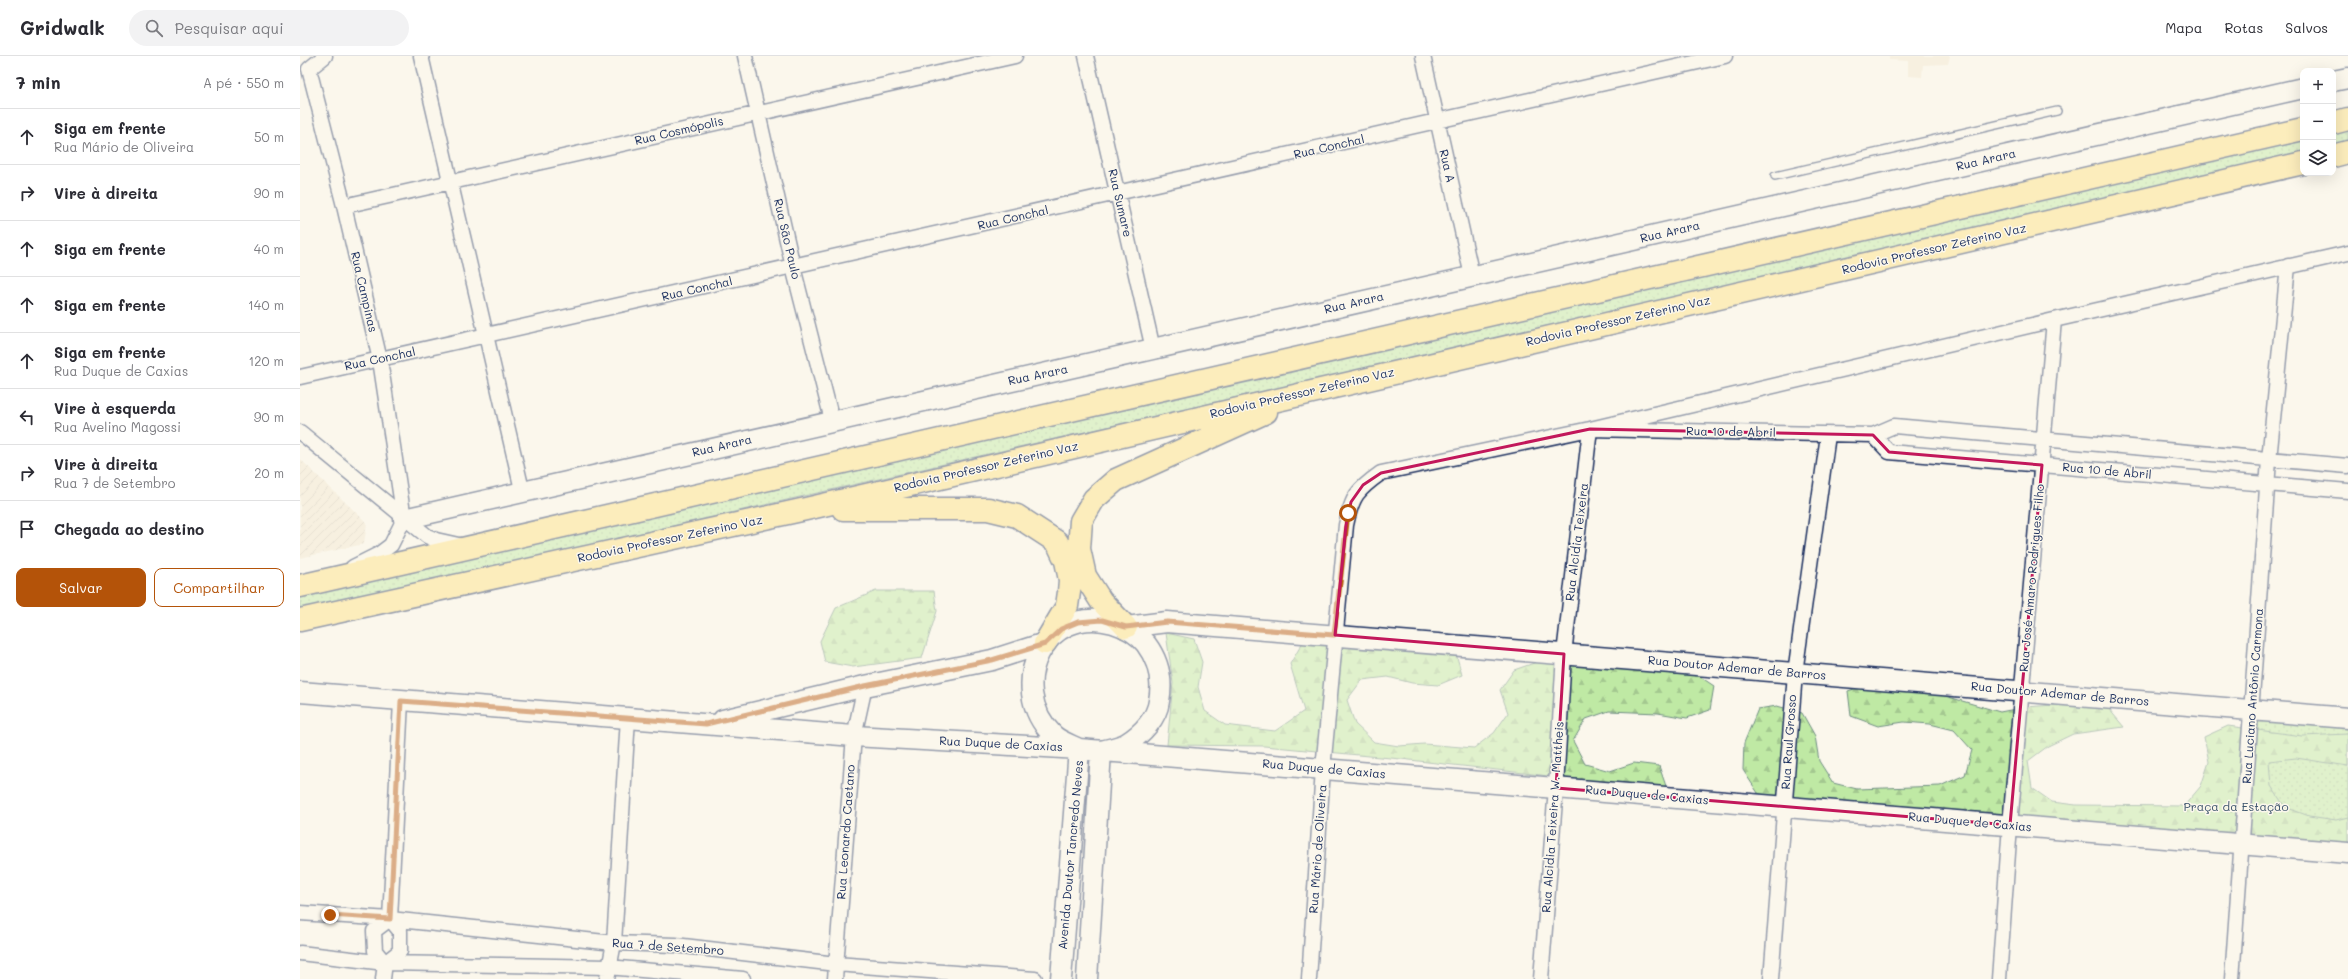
<!DOCTYPE html>
<html lang="pt">
<head>
<meta charset="utf-8">
<style>
	body { margin:0; font-family:Mali,sans-serif; background:#f2f2f3; color:#2b2b33 }
	.controls { position:absolute; right:12px; top:12px; display:grid; overflow:hidden; border-radius:8px; box-shadow:0 4px 16px #0002 }
	.controls button { width:36px; height:36px; display:grid; place-items:center; padding:0; border:0; border-bottom:1px solid #e1e1e2; background:#fff; color:#2b2b33; font:20px sans-serif }
	.stop { position:absolute; width:12px; height:12px; margin:-9px; border:3px solid #b45309; border-radius:50%; background:#fff }
	.stop.end { background:#b45309; border-color:#fff; box-shadow:0 1px 4px #0008 }
	.list { margin:0; padding:0; list-style:none }
	h2 { display:flex; justify-content:space-between; align-items:center; height:52px; margin:0; padding:0 16px; font-size:17px }
	h2 small { font-size:13px; font-weight:400; color:#7c7c81 }
	.list li { display:grid; grid-template-columns:26px 1fr auto; gap:12px; align-items:center; box-sizing:border-box; height:56px; padding:0 16px; border-top:1px solid #e1e1e2 }
	.list b { display:block; font-size:15px; white-space:nowrap }
	.list p { margin:0; font-size:13px; white-space:nowrap; color:#7c7c81 }
	.list em { font-size:13px; font-style:normal; color:#7c7c81 }
	.actions { display:flex; gap:8px; padding:12px 16px }
	.actions a { flex:1; padding:9px 0; border:1px solid #b45309; border-radius:8px; text-align:center; font-size:14px; color:#b45309 }
	.actions .main { background:#b45309; color:#fff }
	.icon { flex:none; width:22px; height:22px; fill:none; stroke:currentColor; stroke-width:2; stroke-linecap:round; stroke-linejoin:round }
	.map { position:relative; flex:none; width:2048px; height:923px; overflow:hidden }
	header { display:flex; align-items:center; gap:24px; box-sizing:border-box; height:56px; padding:0 20px; background:#fff; border-bottom:1px solid #e1e1e2 }
	header strong { font-size:19px }
	nav { display:flex; gap:22px; margin-inline-start:auto; font-size:14px }
	.search { width:280px; height:36px; background:#f2f2f3; display:flex; align-items:center; gap:10px; box-sizing:border-box; padding:0 14px; border-radius:22px; color:#7c7c81; font-size:15px }
	main { display:flex }
	aside { flex:1; background:#fff }
	.map>svg:first-child { display:block }
	.built { fill:#f1e6d0 }
	.industrial { fill:url(#industrial-furrows) }
	.grass { fill:url(#grass-dots); stroke:#6d8c81 }
	.forest { fill:url(#forest-firs); stroke:#6d8c81 }
	.lines { fill:none; stroke-linecap:round; stroke-linejoin:round }
	.lane-casing { stroke:#1b2f5e; stroke-width:10 }
	.street-casing { stroke:#1b2f5e; stroke-width:17 }
	.secondary-casing { stroke:#1b2f5e; stroke-width:23 }
	.highway-casing { stroke:#1b2f5e; stroke-width:25 }
	.lane { stroke:#fbf7ec; stroke-width:7 }
	.street { stroke:#fbf7ec; stroke-width:14 }
	.secondary { stroke:#fbf7ec; stroke-width:20 }
	.highway { stroke:#fddf80; stroke-width:22 }
	.route { stroke:#b45309; stroke-width:5 }
	.marked { fill:none; stroke:#c2185b; stroke-width:3; stroke-linejoin:round }
	.labels { text-anchor:middle; stroke-width:3; stroke-linejoin:round; paint-order:stroke }
	.street-label { font-size:12px; fill:#1b2f5e; stroke:#fbf7ec }
	.park-label { font-size:12px; fill:#3c546c; stroke:#fbf7ec }
</style>
</head>
<body>
<header>
<strong>Gridwalk</strong>
<div class="search"><svg class="icon" aria-label="search" viewBox="0 0 24 24"><circle cx="10" cy="10" r="6"/><path d="M15 15l6 6"/></svg>Pesquisar aqui</div>
<nav><a>Mapa</a><a>Rotas</a><a>Salvos</a></nav>
</header>
<main>
<aside>
<h2>7 min<small>A pé · 550 m</small></h2>
<ul class="list">
<li><svg class="icon" aria-label="ahead" viewBox="0 0 24 24"><path d="M12 20V5M6 11l6-6 6 6"/></svg><div><b>Siga em frente</b><p>Rua Mário de Oliveira</p></div><em>50 m</em></li>
<li><svg class="icon" aria-label="right" viewBox="0 0 24 24"><path d="M7 20v-9h11M14 6l5 5-5 5"/></svg><div><b>Vire à direita</b></div><em>90 m</em></li>
<li><svg class="icon" aria-label="ahead" viewBox="0 0 24 24"><path d="M12 20V5M6 11l6-6 6 6"/></svg><div><b>Siga em frente</b></div><em>40 m</em></li>
<li><svg class="icon" aria-label="ahead" viewBox="0 0 24 24"><path d="M12 20V5M6 11l6-6 6 6"/></svg><div><b>Siga em frente</b></div><em>140 m</em></li>
<li><svg class="icon" aria-label="ahead" viewBox="0 0 24 24"><path d="M12 20V5M6 11l6-6 6 6"/></svg><div><b>Siga em frente</b><p>Rua Duque de Caxias</p></div><em>120 m</em></li>
<li><svg class="icon" aria-label="left" viewBox="0 0 24 24"><path d="M17 20v-9H6M10 6l-5 5 5 5"/></svg><div><b>Vire à esquerda</b><p>Rua Avelino Magossi</p></div><em>90 m</em></li>
<li><svg class="icon" aria-label="right" viewBox="0 0 24 24"><path d="M7 20v-9h11M14 6l5 5-5 5"/></svg><div><b>Vire à direita</b><p>Rua 7 de Setembro</p></div><em>20 m</em></li>
<li><svg class="icon" aria-label="arrive" viewBox="0 0 24 24"><path d="M6 21V4h12l-3 4 3 4H6"/></svg><div><b>Chegada ao destino</b></div></li>
</ul>
<div class="actions"><a class="main">Salvar</a><a>Compartilhar</a></div>
</aside>
<div class="map">
<svg width="2048" height="923" viewBox="0 0 2048 923">
	<defs>
		<pattern id="industrial-furrows" width="10" height="10" patternUnits="userSpaceOnUse"><rect width="10" height="10" fill="#f1e6d0"/><path d="M-1 1l2-2M0 10L10 0M9 11l2-2" fill="none" stroke="#cec6b5"/></pattern>
		<pattern id="grass-dots" width="8" height="8" patternUnits="userSpaceOnUse"><rect width="8" height="8" fill="#bfe9a4"/><path d="M2 2h.1M6 6h.1" fill="none" stroke="#a4c890" stroke-width="1.8" stroke-linecap="round"/></pattern>
		<pattern id="forest-firs" width="22" height="20" patternUnits="userSpaceOnUse"><rect width="22" height="20" fill="#bfe9a4"/><path d="M5 1l3.5 6h-7zM16 11l3.5 6h-7z" fill="#a4c890"/></pattern>
	</defs>
	<rect width="100%" height="100%" fill="#fbf7ec"/>
	<filter id="ink" filterUnits="userSpaceOnUse"><feTurbulence type="fractalNoise" baseFrequency=".025" numOctaves="2"/><feDisplacementMap in="SourceGraphic" scale="8" xChannelSelector="R" yChannelSelector="G"/><feConvolveMatrix kernelMatrix="1 2 1 2 8 2 1 2 1" color-interpolation-filters="sRGB"/></filter>
	<g filter="url(#ink)">
		<path class="built" d="M1589,0h61l-2,8 -25,1 -1,12 -14,-1v-15l-19,-1z"/>
		<path class="industrial" d="M0,403l67,64 -3,21 -64,14z"/>
		<path class="grass" d="M2048,73v15l-15,3v-14z
			M2003,83v15l-2003,457v-16z
			M1956,660l92,12v123l-102,-10z"/>
		<path class="forest" d="M576,535h58l3,20 -15,47 -69,9 -28,-5 -5,-21 16,-33z
			M866,577l28,6 8,23 -4,25 7,24 20,14 50,6 29,-20 -14,-47 13,-22 152,8 7,25 -24,10 -26,-2 -24,-6 -26,3 -15,20 8,24 19,18 25,4 25,-2 50,4 20,-15 14,-20 -8,-23 14,-20 23,-8 156,10 21,14 -4,24 -23,8 -29,-5 -49,-2 -23,8 -13,22 12,23 25,7 24,-8 25,3 8,23 -91,-8 -35,-6 -140,-16 -137,-13 -97,-1 6,-62z
			M1572,627l49,6 79,23 26,-5 56,-4 26,5 16,19 -51,7 -25,12 -20,15 4,27 20,14 24,3 108,1 17,-20 8,-24 -5,-25 24,-11 74,10 46,-2v32l-52,-8 -27,3 2,25 14,21 24,9 27,4 12,-3v35l-328,-22 -31,5 -206,-34 -25,-8 -15,-23 1,-27 14,-34 19,-3 25,7 13,23 4,25 14,22 24,6 83,-3 25,-11 7,-25 -18,-20 -24,-6 -26,-2 -26,4 -27,-10 -3,-25z"/>
		<g class="lines">
			<g class="lane-casing">
				<path id="lane" d="M1475,120l282,-65"/>
			</g>
			<g class="street-casing">
				<path id="street" d="M121,0l102,438
					M445,0l48,211 39,153
					M786,0l67,293
					M1123,0l49,220
					M9,13l35,137 36,154 24,159
					M9,13l16,-13
					M44,150l671,-150
					M0,321l1425,-321
					M0,376l127,104 9,4 27,6
					M1573,379l16,17 459,39
					M53,511l26,-13 12,-9 13,-26
					M0,857l90,6 224,24 61,2 161,19 199,15
					M0,897l85,10 223,4 135,12
					M85,907l-10,-12 -1,-20 16,-12
					M83,923l2,-16 15,-12v-20l-10,-12 11,-218
					M307,923l7,-36 14,-225
					M535,923l19,-243 11,-50
					M1009,923l14,-210 23,-244c6,-29 11,-35 35,-52l209,-44 464,-109 294,-67
					M1241,923l15,-191 8,-134 26,-225 283,6 21,-9 454,40
					M1471,923l24,-306 33,-238
					M1699,923l11,-154 44,-505
					M1932,923l37,-519 19,-194"/>
			</g>
			<g class="secondary-casing">
				<path id="secondary" d="M2033,25l15,-3
					M104,463l1899,-431
					M826,571l41,-5 1181,96
					M0,636l554,44 225,13 1269,104
					M423,664l142,-34 127,-26 53,-17
					M761,923l18,-230c-8,-4 -20,-8 -26,-14 -49,-49 -8,-132 60,-112 13,4 24,10 33,21 12,16 17,36 13,57 -2,17 -17,33 -32,42 -7,4 -18,6 -26,8l-14,228"/>
			</g>
			<g class="highway-casing">
				<path id="highway" d="M2033,67l15,-4
					M2033,100l15,-4
					M543,453h145l29,7 40,26 9,19 4,19 -1,12 -2,14 -22,37
					M0,530l2003,-457
					M0,564l506,-111 1497,-346
					M826,571l-25,-26 -16,-25 -6,-27 2,-28 13,-22 22,-19 150,-68"/>
			</g>
			<use href="#lane" class="lane"/>
			<use href="#street" class="street"/>
			<use href="#secondary" class="secondary"/>
			<use href="#highway" class="highway"/>
		</g>
	</g>
	<g class="lines" filter="url(#ink)">
		<path class="route" d="M30,859l60,4 11,-218 305,23 159,-38 127,-26 53,-16 16,-15 17,-7 24,-2 24,7 41,-5 167,13 14,-122"/>
	</g>
	<path d="M0 0H2048V923H0ZM1290,373l283,6 16,17 153,13 -32,360 -454,-37 8,-134 -229,-19 11,-110 5,-23 12,-17 18,-12z" fill="#fbf7ec" fill-opacity=".55" fill-rule="evenodd"/>
	<path class="marked" d="M1290,373l283,6 16,17 153,13 -32,360 -454,-37 8,-134 -229,-19 11,-110 5,-23 12,-17 18,-12z"/>
	<g class="labels">
		<g class="street-label">
			<text transform="translate(379 75) rotate(-13)" y="4">Rua Cosmópolis</text>
			<text transform="translate(1029 91) rotate(-13)" y="4">Rua Conchal</text>
			<text transform="translate(1686 104) rotate(-13)" y="4">Rua Arara</text>
			<text transform="translate(1147 110) rotate(77)" y="4">Rua A</text>
			<text transform="translate(820 147) rotate(77)" y="4">Rua Sumare</text>
			<text transform="translate(713 162) rotate(-13)" y="4">Rua Conchal</text>
			<text transform="translate(1370 176) rotate(-13)" y="4">Rua Arara</text>
			<text transform="translate(487 183) rotate(77)" y="4">Rua São Paulo</text>
			<text transform="translate(1634 193) rotate(-13)" y="4">Rodovia Professor Zeferino Vaz</text>
			<text transform="translate(397 233) rotate(-13)" y="4">Rua Conchal</text>
			<text transform="translate(64 236) rotate(77)" y="4">Rua Campinas</text>
			<text transform="translate(1054 247) rotate(-13)" y="4">Rua Arara</text>
			<text transform="translate(1318 265) rotate(-13)" y="4">Rodovia Professor Zeferino Vaz</text>
			<text transform="translate(80 303) rotate(-12)" y="4">Rua Conchal</text>
			<text transform="translate(738 319) rotate(-12)" y="4">Rua Arara</text>
			<text transform="translate(1002 337) rotate(-13)" y="4">Rodovia Professor Zeferino Vaz</text>
			<text transform="translate(1431 376) rotate(1)" y="4">Rua 10 de Abril</text>
			<text transform="translate(422 390) rotate(-13)" y="4">Rua Arara</text>
			<text transform="translate(686 411) rotate(-13)" y="4">Rodovia Professor Zeferino Vaz</text>
			<text transform="translate(1807 415) rotate(5)" y="4">Rua 10 de Abril</text>
			<text transform="translate(370 483) rotate(-12)" y="4">Rodovia Professor Zeferino Vaz</text>
			<text transform="translate(1277 486) rotate(-83)" y="4">Rua Alcidia Teixeira</text>
			<text transform="translate(1732 522) rotate(-85)" y="4">Rua José Amaro Rodrigues Filho</text>
			<text transform="translate(1437 612) rotate(5)" y="4">Rua Doutor Ademar de Barros</text>
			<text transform="translate(1760 638) rotate(5)" y="4">Rua Doutor Ademar de Barros</text>
			<text transform="translate(1953 640) rotate(-86)" y="4">Rua Luciano Antônio Carmona</text>
			<text transform="translate(1489 686) rotate(-86)" y="4">Rua Raul Grosso</text>
			<text transform="translate(701 688) rotate(3)" y="4">Rua Duque de Caxias</text>
			<text transform="translate(1024 713) rotate(5)" y="4">Rua Duque de Caxias</text>
			<text transform="translate(1347 739) rotate(5)" y="4">Rua Duque de Caxias</text>
			<text transform="translate(1253 761) rotate(-86)" y="4">Rua Alcidia Teixeira W. Mattheis</text>
			<text transform="translate(1670 766) rotate(5)" y="4">Rua Duque de Caxias</text>
			<text transform="translate(546 776) rotate(-86)" y="4">Rua Leonardo Caetano</text>
			<text transform="translate(1018 793) rotate(-86)" y="4">Rua Mário de Oliveira</text>
			<text transform="translate(771 799) rotate(-85)" y="4">Avenida Doutor Tancredo Neves</text>
			<text transform="translate(368 891) rotate(4)" y="4">Rua 7 de Setembro</text>
		</g>
		<g class="park-label">
			<text x="1936" y="755">Praça da Estação</text>
		</g>
	</g>
</svg>
<div class="controls">
<button>+</button>
<button>−</button>
<button><svg class="icon" aria-label="layers" viewBox="0 0 24 24"><path d="M12 4l9 5-9 5-9-5zM3 14l9 5 9-5"/></svg></button>
</div>
<div class="stop" style="left:1048px;top:457px"></div>
<div class="stop end" style="left:30px;top:859px"></div>
</div>
</main>
</body>
</html>
